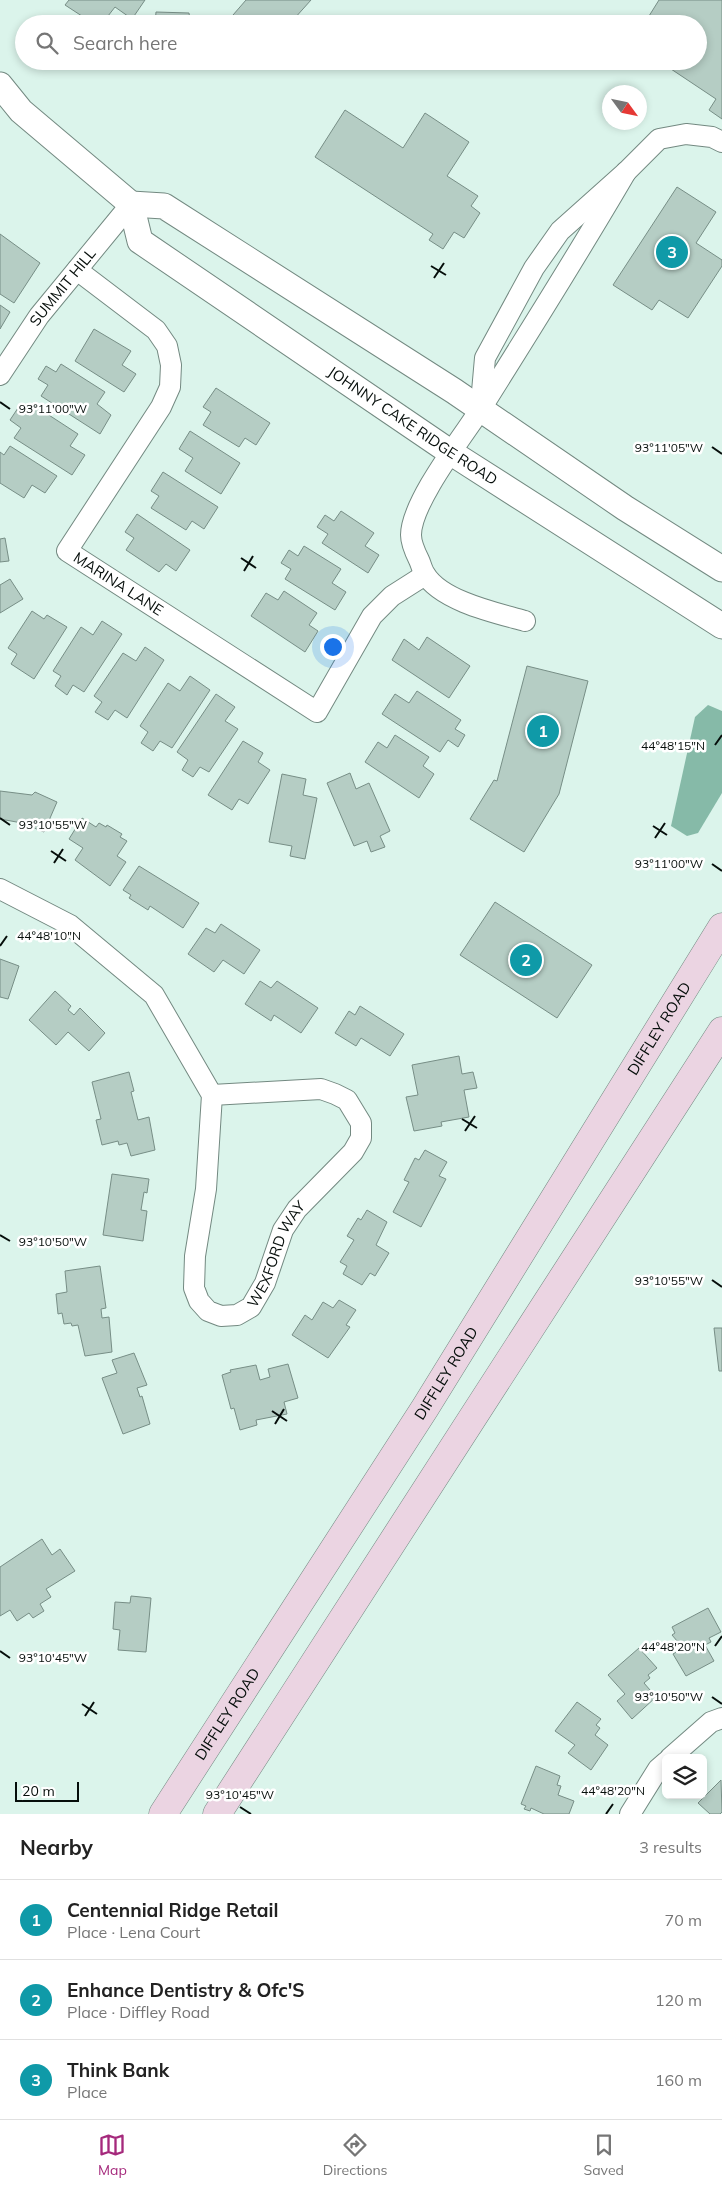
<!DOCTYPE html>
<html lang="en">
<head>
<meta charset="utf-8">
<style>
	body { margin:0; font-family:Mulish,sans-serif; background:#f6f6f6; color:#222 }
	.controls { position:absolute; right:15px; bottom:15px; display:grid; overflow:hidden; border-radius:8px; box-shadow:0 2px 8px #0003 }
	.controls button { width:45px; height:45px; display:grid; place-items:center; padding:0; border:0; border-bottom:1px solid #e0e0e0; background:#fff; color:#222; font:25px sans-serif }
	.compass { position:absolute; left:602px; top:85px; width:45px; height:45px; border-radius:50%; background:#fff; box-shadow:0 2px 8px #0003; rotate:123deg }
	.scale { position:absolute; left:15px; bottom:12px; width:64px; box-sizing:border-box; padding-left:5px; border:2px solid #060e0b; border-top:0; font-size:14px; line-height:18px; white-space:nowrap; color:#060e0b; -webkit-text-stroke:4px #fff; paint-order:stroke }
	.you { position:absolute; left:332px; top:646px; width:18px; height:18px; margin:-12px; border:4px solid #fff; border-radius:50%; background:#1a73e8; box-shadow:0 0 0 8px #1a73e833 }
	.badge { display:grid; place-items:center; width:32px; height:32px; border-radius:50%; background:#a5297c; color:#fff; font-size:16px; font-weight:700 }
	.pin { position:absolute; translate:-50% -50%; border:2px solid #fff; box-shadow:0 1px 5px #0006 }
	.list { margin:0; padding:0; list-style:none }
	h2 { display:flex; justify-content:space-between; align-items:center; height:65px; margin:0; padding:0 20px; font-size:21px }
	h2 small { font-size:16px; font-weight:400; color:#767676 }
	.list li { display:grid; grid-template-columns:32px 1fr auto; gap:15px; align-items:center; box-sizing:border-box; height:80px; padding:0 20px; border-top:1px solid #e0e0e0 }
	.list b { display:block; font-size:19px; white-space:nowrap }
	.list p { margin:0; font-size:16px; white-space:nowrap; color:#767676 }
	.list em { font-size:16px; font-style:normal; color:#767676 }
	.icon { flex:none; width:28px; height:28px; fill:none; stroke:currentColor; stroke-width:2; stroke-linecap:round; stroke-linejoin:round }
	.map { position:relative; flex:none; width:722px; height:1814px; overflow:hidden }
	.search { position:absolute; background:#fff; box-shadow:0 2px 8px #0003; left:15px; right:15px; top:15px; height:55px; display:flex; align-items:center; gap:12px; box-sizing:border-box; padding:0 18px; border-radius:28px; color:#767676; font-size:19px }
	.sheet { height:305px; background:#fff }
	nav { display:flex; justify-content:space-around; align-items:center; box-sizing:border-box; height:70px; border-top:1px solid #e0e0e0; background:#fff; font-size:14px; color:#767676 }
	nav a { display:grid; justify-items:center; gap:2px }
	nav .on { color:#a5297c }
	.map>svg:first-child { display:block }
	.water { fill:#86baa8 }
	.building { fill:#b5cdc4; stroke:#778e86 }
	.lines { fill:none; stroke-linecap:round; stroke-linejoin:round }
	.minor-casing { stroke:#738981; stroke-width:22 }
	.tertiary-casing { stroke:#738981; stroke-width:27 }
	.secondary-casing { stroke:#738981; stroke-width:29 }
	.minor { stroke:#fff; stroke-width:20 }
	.tertiary { stroke:#fff; stroke-width:25 }
	.secondary { stroke:#ebd4e2; stroke-width:28 }
	.ticks { fill:none; stroke:#060e0b; stroke-width:2 }
	.labels { text-anchor:middle; stroke-width:5; stroke-linejoin:round; paint-order:stroke }
	.street-label { font-size:15px; fill:#060e0b; stroke:#fff }
	.ticks-label { font-size:12px; text-anchor:middle; fill:#060e0b; stroke:#fff; stroke-width:5; stroke-linejoin:round; paint-order:stroke }
</style>
</head>
<body>
<div class="map">
<svg width="722" height="1814" viewBox="0 0 722 1814">
	<rect width="100%" height="100%" fill="#dbf4eb"/>
	<path class="water" d="M708,705l14,6v82l-24,40 -11,3 -16,-10 24,-109z"/>
	<path class="building" d="M69,0h76l-13,19 -17,-12 -7,9 11,8h-33l2,-4 -23,-15z
		M246,0h65l-17,19 4,5h-56l-9,-9z
		M659,0h63v119l-13,-9 7,-11 -57,-38h39v-37h-54z
		M156,12l33,1 1,7h19v4h-54z
		M345,110l58,38 22,-35 44,29 -22,34 31,20 -7,10 9,7 -16,25 -10,-6 -11,17 -14,-9 4,-6 -118,-77z
		M677,187l39,25 -20,31 26,17v6l-34,52 -29,-18 -7,10 -39,-25z
		M0,234l40,29 -26,40 -14,-9z
		M0,305l10,7 -10,17z
		M94,329l37,22 -9,14 14,9 -12,18 -49,-31z
		M61,364l44,28 -8,12 14,11 -11,19 -59,-38 7,-11 -10,-6 8,-13 10,6z
		M216,388l54,35 -14,22 -11,-7 -6,9 -36,-22 8,-13 -8,-5z
		M35,406l43,28 -8,12 15,9 -13,20 -58,-37 7,-10 -11,-8 8,-12 11,7z
		M190,431l50,32 -19,31 -36,-23 8,-13 -14,-9z
		M10,446l47,30 -12,17 -13,-8 -8,13 -24,-15v-31l4,3z
		M163,472l55,35 -14,22 -12,-8 -6,9 -35,-22 8,-12 -8,-5z
		M341,511l33,22 -9,13 14,9 -11,18 -46,-30 6,-9 -11,-7 8,-12 9,6z
		M137,514l53,36 -14,21 -10,-7 -7,8 -33,-22 8,-12 -9,-6z
		M5,538l4,23 -9,1v-23z
		M304,546l37,23 -9,14 14,9 -11,18 -50,-31 6,-10 -10,-6 8,-13 9,6z
		M10,579l13,20 -23,14v-28z
		M284,591l33,22 -8,12 9,6 -13,21 -54,-36 15,-23 12,7z
		M32,611l12,8 3,-4 20,12 -33,52 -23,-15 6,-10 -9,-6z
		M102,621l20,13 -38,58 -11,-7 -6,10 -12,-9 6,-10 -8,-5 28,-44 12,8z
		M427,637l43,29 -21,32 -57,-38 12,-21 15,11z
		M145,647l19,13 -37,58 -12,-8 -7,10 -13,-8 7,-10 -8,-6 29,-43 13,8z
		M527,666l61,15 -29,113 -35,58 -54,-33 24,-39 3,1z
		M190,676l20,14 -38,58 -12,-7 -7,10 -12,-8 7,-11 -8,-6 28,-43 12,8z
		M417,691l44,29 -6,9 10,6 -7,12 -10,-7 -8,12 -58,-38 13,-20 14,9z
		M216,694l19,13 -10,14 13,8 -29,43 -9,-5 -7,10 -11,-7 6,-10 -11,-8z
		M395,735l34,22 -6,9 11,8 -15,24 -54,-36 13,-20 9,6z
		M243,741l20,12 -5,9 12,8 -22,34 -9,-5 -7,11 -24,-15z
		M350,773l6,16 13,-6 21,48 -10,5 5,11 -14,5 -4,-11 -13,5 -27,-63z
		M282,774l24,5 -3,16 14,3 -12,61 -15,-3 2,-10 -23,-4z
		M0,791l32,4 3,-3 22,10 -13,30 -22,-9 -22,-4z
		M82,818l14,9 3,-4 7,4 1,-2 15,9 -2,3 7,4 -10,15 9,6 -16,24 -35,-26 8,-12 -14,-9z
		M139,866l60,37 -16,25 -33,-22 -2,4 -19,-12 2,-3 -8,-5z
		M495,902l97,63 -35,53 -97,-63z
		M221,924l39,26 -16,24 -21,-14 -9,12 -26,-18 18,-26 9,5z
		M0,959l19,7 -11,33 -8,-2z
		M260,981l11,7 6,-7 41,27 -17,25 -27,-18 -3,6 -26,-17z
		M55,991l16,15 -3,4 6,5 6,-7 25,25 -16,18 -21,-19 -12,13 -27,-25z
		M360,1006l44,28 -14,22 -29,-18 -5,8 -21,-13 14,-22 6,4z
		M459,1056l3,18 11,-2 4,16 -13,2 5,27 -28,5 1,4 -28,5 -8,-34 12,-2 -6,-30z
		M129,1072l5,19 -3,1 7,28 11,-3 6,33 -24,6 -4,-13 -8,2 -1,-4 -16,4 -6,-25 5,-1 -9,-37z
		M425,1150l22,12 -8,14 7,3 -25,48 -28,-15 16,-30 -5,-2 11,-22 4,2z
		M112,1174l37,5 -2,14 -3,-1 -3,18 6,1 -4,30 -40,-6z
		M367,1210l20,12 -11,23 13,8 -14,23 -5,-3 -8,12 -19,-11 4,-8 -7,-4 14,-22 -7,-4 11,-18 3,2z
		M100,1266l6,42 -5,1 1,9 7,-1 3,35 -27,4 -7,-31 -6,1 -1,-3 -7,1 -2,-11 -4,1 -2,-20 11,-2 -2,-21z
		M339,1300l17,10 -10,15 4,2 -22,31 -36,-23 13,-20 7,5 11,-18 10,6z
		M714,1328h8v43h-3z
		M134,1353l13,32 -10,3 3,9 2,-1 8,28 -27,10 -21,-56 15,-5 -5,-13z
		M288,1364l10,34 -14,4 3,12 -31,6 1,5 -17,5 -6,-22 -3,1 -9,-34 9,-3 -1,-2 26,-5 4,15 10,-3 -2,-8z
		M42,1539l10,16 8,-6 15,22 -29,18 5,8 -11,7 4,7 -11,7 -4,-5 -12,8 -7,-11 -10,6v-49z
		M131,1596l20,2 -5,54 -28,-2 2,-20 -7,-1 2,-27 15,1z
		M708,1608l13,24 -12,6 2,4 -6,3 9,16 -28,15 -13,-22 10,-6 -11,-13 3,-2 -3,-6z
		M639,1648l18,20 -9,7 2,3 -6,5 12,14 -24,22 -15,-18 8,-7 -17,-19z
		M577,1702l24,17 -5,6 4,3 -5,7 13,10 -17,25 -23,-17 7,-8 -20,-14z
		M536,1766l24,10 -3,9 4,1 -3,9 16,6 -5,13h-25l-13,-6 -1,3 -6,-2 2,-3 -5,-2z
		M721,1780l1,32 -2,2h-10l-12,-11z"/>
	<g class="lines">
		<g class="minor-casing">
			<g id="minor">
				<path id="s1" d="M77,270l79,60 11,16 4,19 -1,22 -9,20 -94,144 250,161 55,-96 20,-20 33,-21"/>
				<path id="s2" d="M0,375l39,-59 92,-112"/>
				<path d="M481,403l4,-45 49,-90 26,-37 66,-59 33,-33 27,-5 26,3 10,5"/>
				<path d="M525,621c-29,-8 -84,-20 -100,-47 -3,-4 -4,-10 -6,-14 -4,-8 -8,-17 -8,-25 0,-33 53,-100 71,-128 49,-78 98,-156 144,-235"/>
				<path id="s3" d="M0,889l70,36 84,70 58,100 -6,94 -11,67 -1,32 5,13 9,10 13,5 16,-1 14,-8 14,-24 18,-53 14,-21 56,-57 8,-14v-15l-14,-23 -12,-6 -14,-5 -109,6"/>
				<path d="M670,1758l41,-36 11,-4"/>
				<path d="M630,1814l28,-45 8,-7"/>
			</g>
		</g>
		<g class="tertiary-casing">
			<g id="tertiary">
				<path id="s4" d="M0,85l21,26 110,93 9,37 310,211 272,174"/>
				<path d="M131,204l33,2 290,185 171,117 97,61"/>
			</g>
		</g>
		<g class="secondary-casing">
			<g id="secondary">
				<path id="s5" d="M163,1814l262,-406 297,-481"/>
				<path d="M217,1814l505,-783"/>
			</g>
		</g>
		<use href="#minor" class="minor"/>
		<use href="#tertiary" class="tertiary"/>
		<use href="#secondary" class="secondary"/>
	</g>
	<path class="ticks" d="M431,266l15,9M434,278l10,-15M0,402l10,7M712,447l10,7M241,558l15,10M244,571l9,-15M715,745l7,-10M0,818l10,7M653,826l14,9M655,838l10,-15M51,851l15,10M54,863l9,-14M712,864l10,7M0,946l7,-10M462,1119l15,9M465,1131l10,-15M0,1235l10,6M712,1280l10,7M272,1411l15,10M275,1424l9,-15M715,1646l7,-10M0,1651l10,7M712,1697l10,7M82,1704l15,10M85,1716l9,-14M240,1807l11,7M606,1814l7,-10"/>
	<g class="labels">
		<g class="street-label">
			<text dy="5" stroke="none"><textPath href="#s2" startOffset="108">SUMMIT HILL</textPath></text>
			<text dy="5" stroke="none"><textPath href="#s4" startOffset="545">JOHNNY CAKE RIDGE ROAD</textPath></text>
			<text dy="5" stroke="none"><textPath href="#s1" startOffset="415">MARINA LANE</textPath></text>
			<text dy="5" stroke="none"><textPath href="#s5" startOffset="929">DIFFLEY ROAD</textPath></text>
			<text dy="5" stroke="none"><textPath href="#s3" startOffset="630">WEXFORD WAY</textPath></text>
			<text dy="5" stroke="none"><textPath href="#s5" startOffset="524">DIFFLEY ROAD</textPath></text>
			<text dy="5" stroke="none"><textPath href="#s5" startOffset="119">DIFFLEY ROAD</textPath></text>
		</g>
	</g>
	<g class="ticks-label">
		<text x="53" y="413">93°11'00"W</text>
		<text x="669" y="452">93°11'05"W</text>
		<text x="673" y="750">44°48'15"N</text>
		<text x="53" y="829">93°10'55"W</text>
		<text x="669" y="868">93°11'00"W</text>
		<text x="49" y="940">44°48'10"N</text>
		<text x="53" y="1246">93°10'50"W</text>
		<text x="669" y="1285">93°10'55"W</text>
		<text x="673" y="1651">44°48'20"N</text>
		<text x="53" y="1662">93°10'45"W</text>
		<text x="669" y="1701">93°10'50"W</text>
		<text x="613" y="1795">44°48'20"N</text>
		<text x="240" y="1799">93°10'45"W</text>
	</g>
</svg>
<div class="controls">
<button><svg class="icon" aria-label="layers" viewBox="0 0 24 24"><path d="M12 4l9 5-9 5-9-5zM3 14l9 5 9-5"/></svg></button>
</div>
<svg class="compass" viewBox="-18 -18 36 36"><path d="M0-13l5 13h-10z" fill="#e53935"/><path d="M0 13l5-13h-10z" fill="#767676"/></svg>
<div class="scale">20 m</div>
<div class="you"></div>
<div class="pin badge" style="left:543px;top:731px;background:#0f9aa8">1</div>
<div class="pin badge" style="left:526px;top:960px;background:#0f9aa8">2</div>
<div class="pin badge" style="left:672px;top:252px;background:#0f9aa8">3</div>
<div class="search"><svg class="icon" aria-label="search" viewBox="0 0 24 24"><circle cx="10" cy="10" r="6"/><path d="M15 15l6 6"/></svg>Search here</div>
</div>
<section class="sheet">
<h2>Nearby<small>3 results</small></h2>
<ul class="list">
<li><span class="badge" style="background:#0f9aa8">1</span><div><b>Centennial Ridge Retail</b><p>Place · Lena Court</p></div><em>70 m</em></li>
<li><span class="badge" style="background:#0f9aa8">2</span><div><b>Enhance Dentistry &amp; Ofc'S</b><p>Place · Diffley Road</p></div><em>120 m</em></li>
<li><span class="badge" style="background:#0f9aa8">3</span><div><b>Think Bank</b><p>Place</p></div><em>160 m</em></li>
</ul>
</section>
<nav>
<a class="on"><svg class="icon" aria-label="map" viewBox="0 0 24 24"><path d="M3 6l6-2 6 2 6-2v14l-6 2-6-2-6 2zM9 4v14M15 6v14"/></svg>Map</a>
<a><svg class="icon" aria-label="directions" viewBox="0 0 24 24"><path d="M12 3l9 9-9 9-9-9zM9 14v-3h6M13 9l2 2-2 2"/></svg>Directions</a>
<a><svg class="icon" aria-label="saved" viewBox="0 0 24 24"><path d="M7 4h10v16l-5-4-5 4z"/></svg>Saved</a>
</nav>
</body>
</html>
